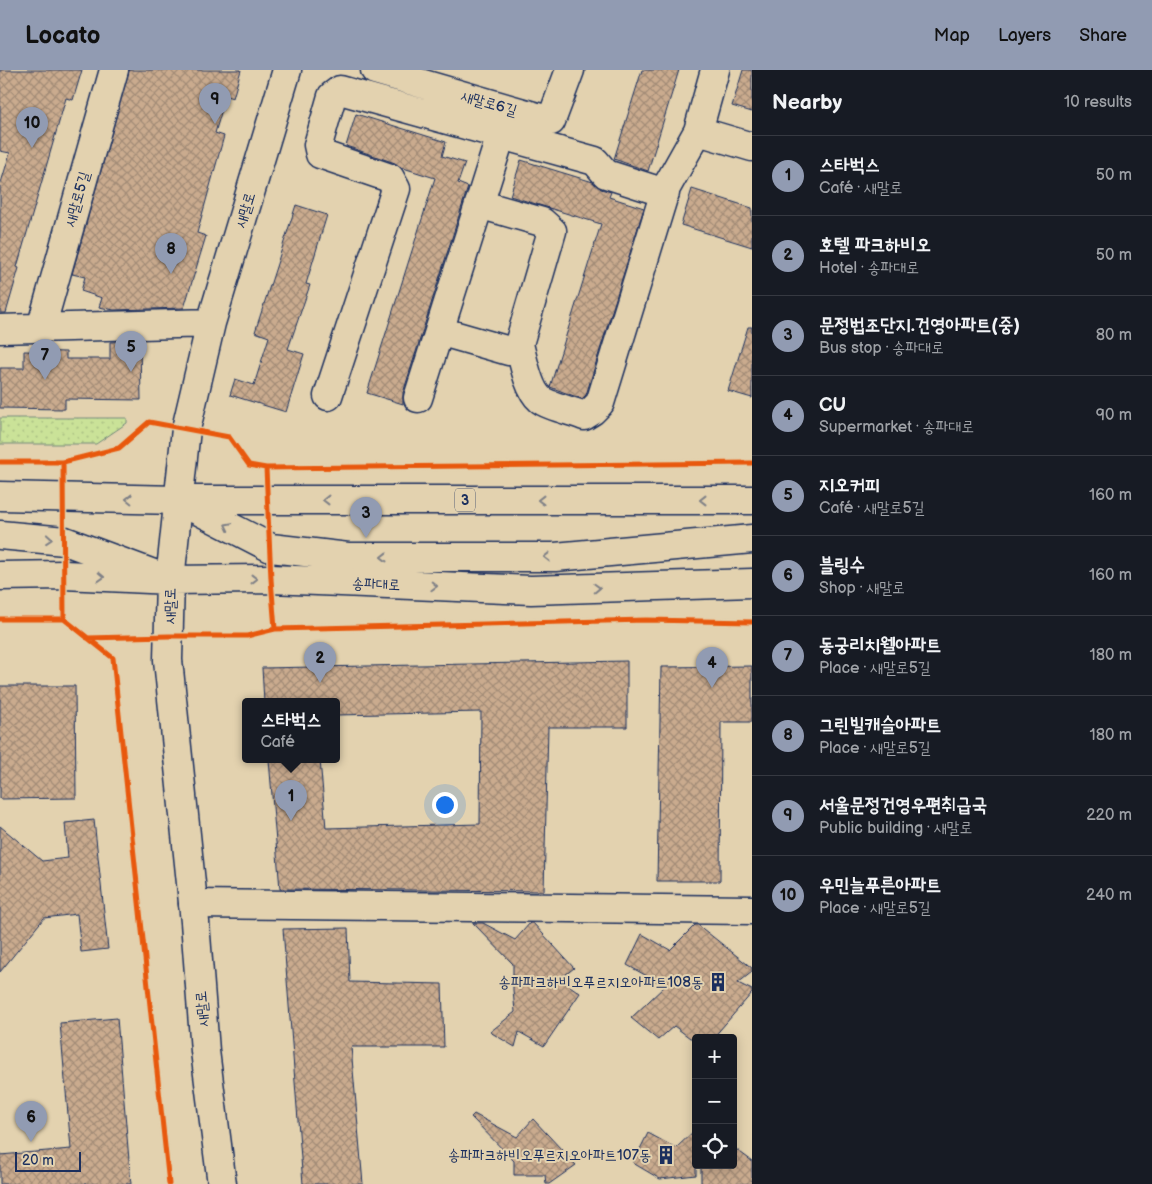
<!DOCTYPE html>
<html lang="en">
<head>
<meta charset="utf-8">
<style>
	body { margin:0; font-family:"Balsamiq Sans","Poor Story",sans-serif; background:#242831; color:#f1f3f6 }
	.controls { position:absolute; right:15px; bottom:15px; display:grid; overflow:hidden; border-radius:5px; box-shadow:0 2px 12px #0003 }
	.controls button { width:45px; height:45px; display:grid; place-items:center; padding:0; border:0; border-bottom:1px solid #363941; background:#171b24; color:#f1f3f6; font:25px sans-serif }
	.scale { position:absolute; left:15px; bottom:12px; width:66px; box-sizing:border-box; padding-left:5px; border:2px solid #1b2f5e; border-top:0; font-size:14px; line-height:18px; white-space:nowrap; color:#1b2f5e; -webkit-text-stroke:4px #e3d2af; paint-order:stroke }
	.you { position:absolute; left:444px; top:734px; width:18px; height:18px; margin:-12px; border:4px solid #fff; border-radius:50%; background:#1a73e8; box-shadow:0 0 0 8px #1a73e833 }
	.badge { display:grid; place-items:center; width:32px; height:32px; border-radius:50%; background:#919bb2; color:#111; font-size:16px; font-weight:700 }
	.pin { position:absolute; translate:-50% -41px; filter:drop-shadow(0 1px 2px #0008) }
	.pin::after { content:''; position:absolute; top:26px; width:18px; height:15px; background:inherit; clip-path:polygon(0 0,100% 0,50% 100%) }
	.popup { position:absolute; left:242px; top:628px; width:98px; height:65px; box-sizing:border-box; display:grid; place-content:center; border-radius:5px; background:#171b24; filter:drop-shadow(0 1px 4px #0005); font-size:16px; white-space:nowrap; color:#9ea1a6 }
	.popup b { font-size:19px; color:#f1f3f6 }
	.popup::after { content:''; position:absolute; left:50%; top:100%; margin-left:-10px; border:10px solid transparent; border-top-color:#171b24 }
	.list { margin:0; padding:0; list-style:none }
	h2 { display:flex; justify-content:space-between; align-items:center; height:65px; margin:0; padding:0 20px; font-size:21px }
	h2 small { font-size:16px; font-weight:400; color:#9ea1a6 }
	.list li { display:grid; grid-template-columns:32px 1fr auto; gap:15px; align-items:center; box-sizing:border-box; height:80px; padding:0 20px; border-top:1px solid #363941 }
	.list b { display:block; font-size:19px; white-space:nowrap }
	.list p { margin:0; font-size:16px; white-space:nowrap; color:#9ea1a6 }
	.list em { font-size:16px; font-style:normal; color:#9ea1a6 }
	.icon { flex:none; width:28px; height:28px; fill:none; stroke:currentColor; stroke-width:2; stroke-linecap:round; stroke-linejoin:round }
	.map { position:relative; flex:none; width:752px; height:1114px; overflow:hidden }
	header { display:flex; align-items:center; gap:30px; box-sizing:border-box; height:70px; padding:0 25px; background:#919bb2; color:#111 }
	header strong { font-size:24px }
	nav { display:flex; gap:28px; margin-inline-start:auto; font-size:18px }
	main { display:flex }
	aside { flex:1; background:#171b24 }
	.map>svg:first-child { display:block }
	.grass { fill:url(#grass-dots); stroke:#72887b }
	.building { fill:url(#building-cross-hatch); stroke:#1b2f5e }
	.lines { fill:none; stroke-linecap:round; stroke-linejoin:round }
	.minor-casing { stroke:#1b2f5e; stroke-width:31 }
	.major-casing { stroke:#1b2f5e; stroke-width:31 }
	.path { stroke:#1b2f5e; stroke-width:3; stroke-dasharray:1 4; stroke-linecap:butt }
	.minor { stroke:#e3d2af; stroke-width:28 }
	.major { stroke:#e3d2af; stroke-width:28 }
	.cycleway-casing { stroke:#e3d2af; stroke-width:8 }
	.cycleway { stroke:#e8590c; stroke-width:5 }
	.oneway { stroke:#7f8086 }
	.labels { text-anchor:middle; stroke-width:4; stroke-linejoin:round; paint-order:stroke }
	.shield { fill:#e3d2af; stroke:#576076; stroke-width:1 }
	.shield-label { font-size:14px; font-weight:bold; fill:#1b2f5e }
	.street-label { font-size:15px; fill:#1b2f5e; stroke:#e3d2af }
	.poi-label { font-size:15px; fill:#1b2f5e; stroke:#e3d2af; text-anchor:end }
</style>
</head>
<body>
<header>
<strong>Locato</strong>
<nav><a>Map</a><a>Layers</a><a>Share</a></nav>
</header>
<main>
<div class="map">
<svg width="752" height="1114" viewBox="0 0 752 1114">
	<defs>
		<pattern id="grass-dots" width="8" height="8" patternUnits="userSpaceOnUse" patternTransform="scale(1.25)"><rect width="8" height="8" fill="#cae298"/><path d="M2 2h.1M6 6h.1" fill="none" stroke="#adc285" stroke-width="1.8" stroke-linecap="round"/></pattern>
		<pattern id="building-cross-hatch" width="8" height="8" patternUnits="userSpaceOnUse" patternTransform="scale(1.25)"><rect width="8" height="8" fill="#caab8e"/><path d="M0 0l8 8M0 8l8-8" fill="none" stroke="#a38c77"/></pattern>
	</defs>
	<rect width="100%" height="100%" fill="#e3d2af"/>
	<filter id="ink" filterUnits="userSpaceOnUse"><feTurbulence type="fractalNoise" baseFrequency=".02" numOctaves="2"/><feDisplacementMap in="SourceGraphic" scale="10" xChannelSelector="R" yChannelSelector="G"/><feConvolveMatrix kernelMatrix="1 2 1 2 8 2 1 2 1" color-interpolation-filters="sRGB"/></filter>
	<g filter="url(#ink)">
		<path class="grass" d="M0,348h127v5l-31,21h-96z"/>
		<path class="building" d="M0,0h82l-9,30 -7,-2 -49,169 2,1 -13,45h-6v-127l10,-33 -10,-2z
			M129,0h112l-8,28 -7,-2 -11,37 9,3 -27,97 9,3 -22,72 -70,2 -15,-3 3,-9 -21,-7 4,-14 -13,-3z
			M642,0h37l-31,101 -34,-12z
			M743,0h9v42l-20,-6z
			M356,44l90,28 -4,14 23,7 -7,20 10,4 -65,206v11l-36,-11 68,-215 -35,-11 -5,-4 -49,-17z
			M521,90l72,22 8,7 10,3 -2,5 35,11 -58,187 -4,4 -32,-12 51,-163 -91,-28z
			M692,119l60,19v39l-71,-22z
			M296,135l31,10 -21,69 4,1 -22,64 16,5 -18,58 -56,-17 5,-16 19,6 15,-48 -14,-5z
			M748,257h4v71l-24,-7z
			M140,271l1,59 -76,-1v10l-65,-1v-40h24v-17l42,1v7h44v-17z
			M627,591v66h-79l-4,164 -264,-2 -11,-129h51l6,68 154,-4 1,-112 -145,3v-13h-72l-2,-34z
			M752,596v56h-31l-1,159h-63l4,-214z
			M0,616h75l1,112 -76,1z
			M94,750l14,129 -27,3 -4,-38 -33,4 -44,54v-146l42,35 26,-3 -3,-35z
			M473,853h10l32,17 15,-17h3l41,45 -14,11 20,14 -36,53 -25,-14 -4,15 -25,-15 25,-20 -2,-22v-26z
			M695,855h3l54,43v4l-14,11 14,7v3l-39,45h-23l-16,-12 -16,14 -27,-22 34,-32 -38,-21 15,-31 28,16z
			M348,858l2,54 92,2 2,63h-93l12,137h-60l-20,-255z
			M117,948l14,166h-131v-29l71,-6 -11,-126z
			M474,1044l43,23 16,-18 43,46 -27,19h-3l-1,-9h-31v-14l-43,-44z
			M696,1059v46l-36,4 -27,-16 15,-30 28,15z
			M733,1077l19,14v23h-51v-19h32z"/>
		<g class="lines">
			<g class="minor-casing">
				<path id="minor" d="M375,0l176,51 19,-51
					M698,61l54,16
					M41,258l73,-258
					M0,259l211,-6
					M439,261l70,20 10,-7 33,-113 -10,-9 -63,-18
					M519,274c4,15 9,45 21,55 6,6 35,13 44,17l8,-5 8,-8 66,-215 32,-57 17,-61
					M328,326l68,-207 -6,-11 -70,-24 -2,-9 14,-49 8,-6 255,71 11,13 59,19
					M418,328l83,-263
					M178,430l93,48 77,9h207l197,-18
					M0,465l65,6 105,39 16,-151 25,-106 76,-253
					M193,834l559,6"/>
			</g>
			<g class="major-casing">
				<path id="major" d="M0,426l178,4h574
					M0,506l64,-1 106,5 101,-1 260,11 221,-7
					M170,510l-2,80 27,262 10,129 17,133"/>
			</g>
			<path class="path" d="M0,549h64l49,39 56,526"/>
			<use href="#minor" class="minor"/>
			<use href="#major" class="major"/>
			<g class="cycleway-casing">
				<path id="cycleway" d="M0,392h63l56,-14 30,-26 80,15 20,28 17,3 486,-5
					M63,392l1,157
					M266,398l5,111 4,50
					M0,549h64l49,39 56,526
					M87,568l82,-2h78l28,-7 371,-9 106,2"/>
			</g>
			<use href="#cycleway" class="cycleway"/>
		</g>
		<defs><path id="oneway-chevron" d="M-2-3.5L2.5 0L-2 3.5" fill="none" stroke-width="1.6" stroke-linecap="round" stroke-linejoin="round" transform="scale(1.25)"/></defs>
		<g class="oneway">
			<use href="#oneway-chevron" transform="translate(129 429) rotate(-179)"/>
			<use href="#oneway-chevron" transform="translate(326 430) rotate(-180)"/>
			<use href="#oneway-chevron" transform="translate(541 430) rotate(-180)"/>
			<use href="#oneway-chevron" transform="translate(703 430) rotate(-180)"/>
			<use href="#oneway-chevron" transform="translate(228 456) rotate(-153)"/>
			<use href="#oneway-chevron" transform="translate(49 469) rotate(5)"/>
			<use href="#oneway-chevron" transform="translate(384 487) rotate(180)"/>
			<use href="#oneway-chevron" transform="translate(547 487) rotate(180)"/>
			<use href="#oneway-chevron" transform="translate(101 507) rotate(2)"/>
			<use href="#oneway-chevron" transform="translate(254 509)"/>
			<use href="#oneway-chevron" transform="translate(434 516) rotate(2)"/>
			<use href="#oneway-chevron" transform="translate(597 518) rotate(-2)"/>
		</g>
	</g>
	<defs>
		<g id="building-bare" transform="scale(1.5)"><path d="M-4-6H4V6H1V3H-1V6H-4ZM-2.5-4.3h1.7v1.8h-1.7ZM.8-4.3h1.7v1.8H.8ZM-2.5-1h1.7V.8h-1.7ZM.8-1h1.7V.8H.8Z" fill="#1b2f5e" stroke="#e3d2af" stroke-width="2.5" paint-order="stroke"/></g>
	</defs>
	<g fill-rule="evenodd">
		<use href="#building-bare" x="718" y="912"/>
		<use href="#building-bare" x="666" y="1085"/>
	</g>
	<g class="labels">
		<rect class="shield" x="455" y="418.5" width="20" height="23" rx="4"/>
		<g class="shield-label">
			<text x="465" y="435">3</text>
		</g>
		<g class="street-label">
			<text transform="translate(489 33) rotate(16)" y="5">새말로6길</text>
			<text transform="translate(77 129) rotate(-74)" y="5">새말로5길</text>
			<text transform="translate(245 140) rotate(-73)" y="5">새말로</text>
			<text transform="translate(376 514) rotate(2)" y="5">송파대로</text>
			<text transform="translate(170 536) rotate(-89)" y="5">새말로</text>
			<text transform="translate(202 939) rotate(-95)" y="5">새말로</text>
		</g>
		<g class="poi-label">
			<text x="703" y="917">송파파크하비오푸르지오아파트108동</text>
			<text x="651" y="1090">송파파크하비오푸르지오아파트107동</text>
		</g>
	</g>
</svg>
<div class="controls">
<button>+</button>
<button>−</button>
<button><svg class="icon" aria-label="locate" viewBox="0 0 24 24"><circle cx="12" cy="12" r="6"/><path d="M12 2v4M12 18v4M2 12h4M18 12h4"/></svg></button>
</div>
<div class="scale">20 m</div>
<div class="you"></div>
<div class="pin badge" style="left:291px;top:751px">1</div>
<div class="popup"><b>스타벅스</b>Café</div>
<div class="pin badge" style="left:320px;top:613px">2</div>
<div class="pin badge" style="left:366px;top:468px">3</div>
<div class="pin badge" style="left:712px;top:618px">4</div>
<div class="pin badge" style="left:131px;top:302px">5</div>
<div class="pin badge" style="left:31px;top:1072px">6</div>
<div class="pin badge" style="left:45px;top:310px">7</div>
<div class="pin badge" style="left:171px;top:204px">8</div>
<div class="pin badge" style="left:215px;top:54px">9</div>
<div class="pin badge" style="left:32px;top:78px">10</div>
</div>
<aside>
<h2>Nearby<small>10 results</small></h2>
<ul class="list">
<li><span class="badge">1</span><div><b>스타벅스</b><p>Café · 새말로</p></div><em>50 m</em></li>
<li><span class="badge">2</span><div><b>호텔 파크하비오</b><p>Hotel · 송파대로</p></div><em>50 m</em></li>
<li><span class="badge">3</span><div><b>문정법조단지.건영아파트(중)</b><p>Bus stop · 송파대로</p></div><em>80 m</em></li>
<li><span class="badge">4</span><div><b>CU</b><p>Supermarket · 송파대로</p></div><em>90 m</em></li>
<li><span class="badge">5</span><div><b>지오커피</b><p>Café · 새말로5길</p></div><em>160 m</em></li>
<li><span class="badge">6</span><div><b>블링수</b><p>Shop · 새말로</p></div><em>160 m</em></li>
<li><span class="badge">7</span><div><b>동궁리치웰아파트</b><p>Place · 새말로5길</p></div><em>180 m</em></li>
<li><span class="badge">8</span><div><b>그린빌캐슬아파트</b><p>Place · 새말로5길</p></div><em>180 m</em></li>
<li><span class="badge">9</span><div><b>서울문정건영우편취급국</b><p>Public building · 새말로</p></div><em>220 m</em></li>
<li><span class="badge">10</span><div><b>우민늘푸른아파트</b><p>Place · 새말로5길</p></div><em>240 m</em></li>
</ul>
</aside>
</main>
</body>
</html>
